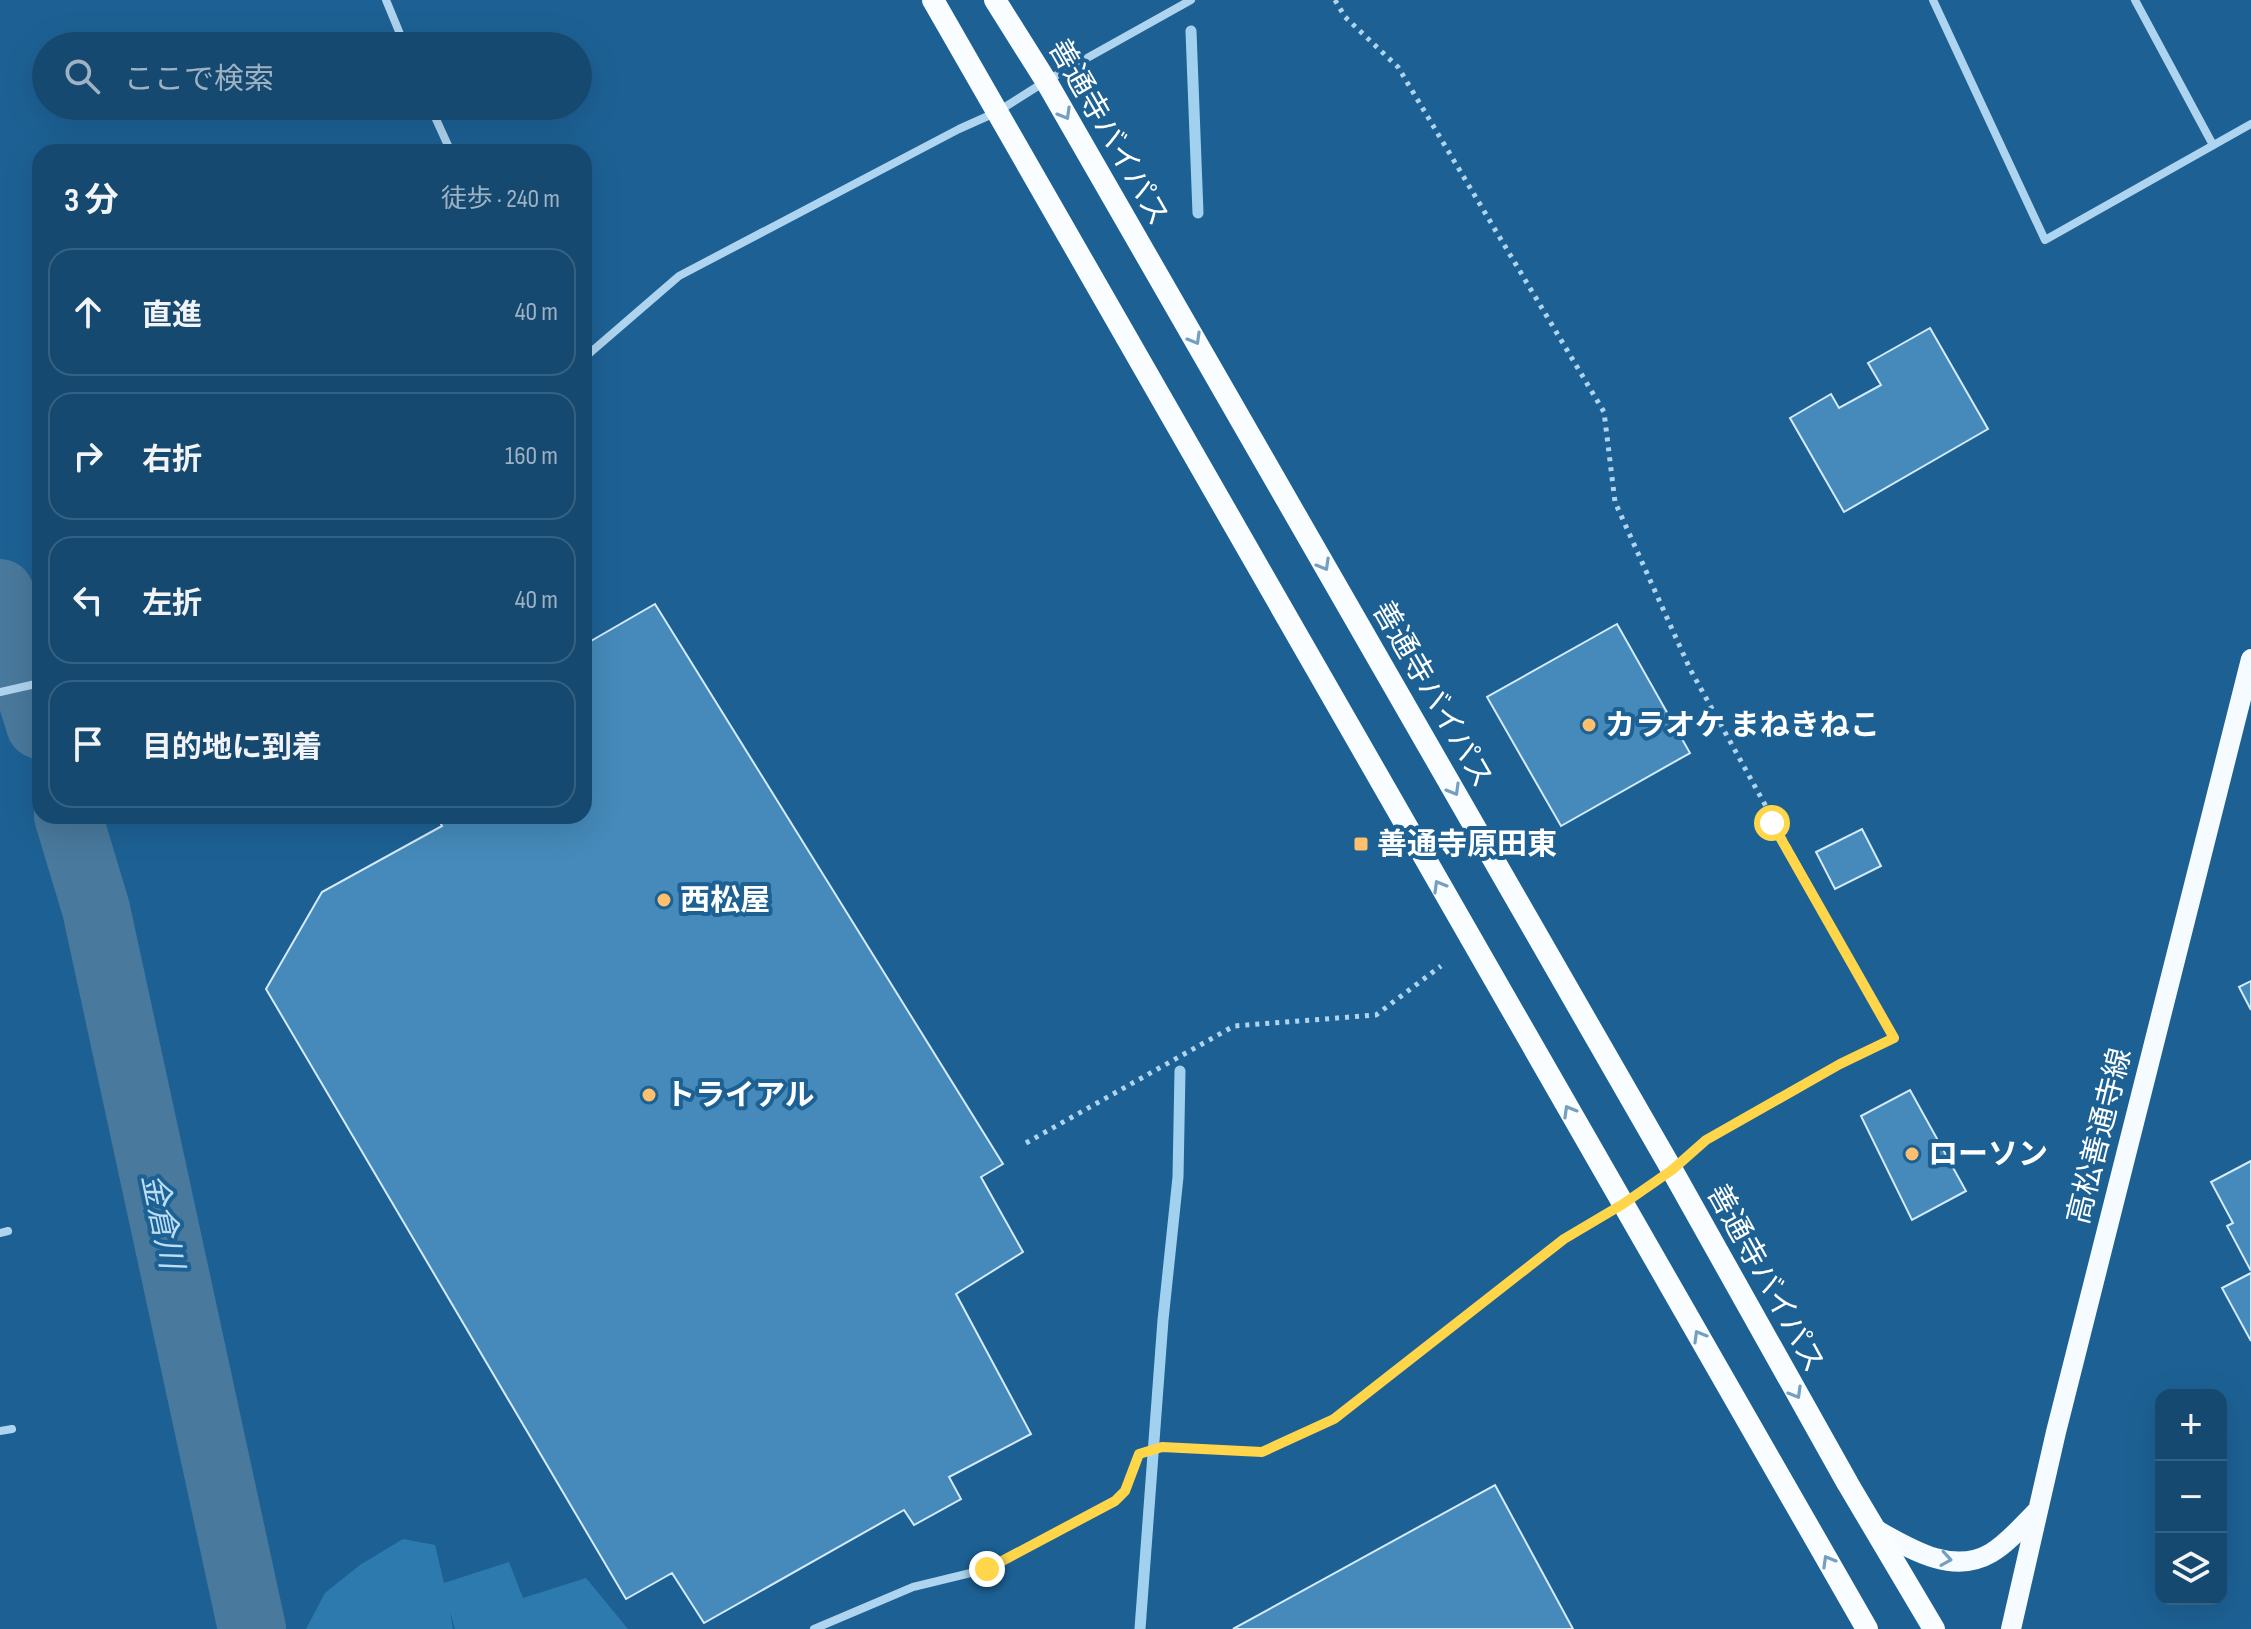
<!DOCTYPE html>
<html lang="ja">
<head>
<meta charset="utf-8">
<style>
	body { margin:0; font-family:"Sofia Sans Condensed","Noto Sans JP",sans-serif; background:#1f5074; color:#f1f3f6 }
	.controls { position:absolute; right:24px; bottom:24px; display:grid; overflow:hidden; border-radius:16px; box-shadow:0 8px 32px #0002 }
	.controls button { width:72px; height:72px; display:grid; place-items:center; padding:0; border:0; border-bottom:2px solid #356182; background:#16496f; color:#f1f3f6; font:40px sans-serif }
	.stop { position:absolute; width:24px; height:24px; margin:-18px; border:6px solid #ffd54a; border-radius:50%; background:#fff }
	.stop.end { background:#ffd54a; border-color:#fff; box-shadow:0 2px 8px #0008 }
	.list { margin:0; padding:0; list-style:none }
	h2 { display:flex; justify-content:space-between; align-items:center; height:104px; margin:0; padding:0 32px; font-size:34px }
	h2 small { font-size:26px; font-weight:400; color:#9eb2c3 }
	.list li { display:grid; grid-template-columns:52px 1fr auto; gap:24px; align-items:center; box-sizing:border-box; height:128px; margin:0 16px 16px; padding:0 16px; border:2px solid #356182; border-radius:24px }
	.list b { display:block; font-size:30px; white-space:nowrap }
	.list em { font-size:26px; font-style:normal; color:#9eb2c3 }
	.icon { flex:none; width:44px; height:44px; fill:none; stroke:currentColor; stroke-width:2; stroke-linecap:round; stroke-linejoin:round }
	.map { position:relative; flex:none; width:2251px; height:1629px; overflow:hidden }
	.search { position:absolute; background:#16496f; box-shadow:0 8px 32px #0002; left:32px; top:32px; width:560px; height:88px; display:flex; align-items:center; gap:20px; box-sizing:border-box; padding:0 28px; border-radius:44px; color:#9eb2c3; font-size:30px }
	.panel { position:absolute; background:#16496f; box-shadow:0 8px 32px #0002; left:32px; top:144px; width:560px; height:680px; border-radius:24px }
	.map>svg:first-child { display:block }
	.green { fill:#2d7aaf }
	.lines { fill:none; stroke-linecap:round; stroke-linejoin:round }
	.stream { stroke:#a2d1f0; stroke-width:11 }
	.river { stroke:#49799c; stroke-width:68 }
	.building { fill:#458aba; stroke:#d5ebfa; stroke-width:2 }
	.path { stroke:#afd4ef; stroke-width:5; stroke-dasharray:4 6; stroke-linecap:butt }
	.minor { stroke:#afd4ef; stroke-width:8 }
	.primary { stroke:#f6fbff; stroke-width:20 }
	.trunk { stroke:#fafdff; stroke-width:22 }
	.oneway { stroke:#759fbf }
	.oneway2 { stroke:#749fbf }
	.route { stroke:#ffd54a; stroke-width:10 }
	.poi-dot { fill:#fec06d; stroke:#1d6194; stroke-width:3 }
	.labels { text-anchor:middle; stroke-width:8; stroke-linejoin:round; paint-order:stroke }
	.street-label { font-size:30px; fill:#fff; stroke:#1d6194 }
	.poi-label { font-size:30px; font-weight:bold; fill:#fff; stroke:#1d6194; text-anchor:start }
	.water-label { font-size:32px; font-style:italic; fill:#bbdef5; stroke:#1d6194 }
</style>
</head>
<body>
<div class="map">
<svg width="2251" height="1629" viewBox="0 0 2251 1629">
	<rect width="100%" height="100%" fill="#1d6194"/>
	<path class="green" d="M403,1539l32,6 9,38 65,-21 14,36 63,-20 42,51h-173l-5,-17 3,17h-147l19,-36 35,-28z"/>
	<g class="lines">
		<path class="stream" d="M1191,31l7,182
			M1140,1629l23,-309 15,-143 2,-106"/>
		<path class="river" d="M0,593l40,132
			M68,816l28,93 156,720"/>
	</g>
	<path class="building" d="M1930,328l58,101 -144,83 -54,-94 41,-24 8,14 42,-23 -13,-22z
		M655,604l348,560 -22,13 42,75 -67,42 75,140 -82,43 12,22 -47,26 -10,-15 -200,113 -32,-50 -46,26 -360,-610 56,-97 120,-66 -5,-10h147v-171z
		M1617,624l73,129 -129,73 -74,-129z
		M1862,829l19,37 -46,23 -19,-37z
		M2251,981v29l-12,-23z
		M1910,1090l56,101 -54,29 -51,-104z
		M2251,1161v110l-24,-45 6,-3 -22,-41z
		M2251,1273v68l-29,-53z
		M1495,1485l78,144h-340z"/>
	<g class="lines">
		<path class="path" d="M1335,0l10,17 53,50 206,345 11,90 75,167 193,349
			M1026,1143l208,-117 142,-11 65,-49"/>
		<path class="minor" d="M386,0l19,46
			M1933,0l112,240 206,-116
			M2135,0l78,145
			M430,106l21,46
			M584,358l95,-82 280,-147 38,-17 49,-31 145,-81
			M0,692l40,-9
			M0,1233l8,-2
			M0,1431l12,-2
			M814,1629l99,-42 74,-18 128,-68 10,-10 14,-37 23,-7 100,5 72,-33 230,-180 59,-35 49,-34 34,-30 134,-76 54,-26"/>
		<path class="primary" d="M1875,1529c34,19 77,47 116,24 17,-10 32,-28 46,-42
			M2011,1629l45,-197 195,-773"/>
		<path class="trunk" d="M933,0l934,1629
			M995,0l51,81 626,1089 176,314 86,145"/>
	</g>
	<defs><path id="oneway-chevron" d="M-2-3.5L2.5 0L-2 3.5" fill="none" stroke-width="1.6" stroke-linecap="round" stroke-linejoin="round" transform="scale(2)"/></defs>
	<g class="oneway">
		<use href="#oneway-chevron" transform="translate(1065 114) rotate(60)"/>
		<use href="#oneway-chevron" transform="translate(1195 339) rotate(60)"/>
		<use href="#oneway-chevron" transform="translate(1324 565) rotate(60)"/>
		<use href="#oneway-chevron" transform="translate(1454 790) rotate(60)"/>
		<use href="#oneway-chevron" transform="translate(1439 886) rotate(-120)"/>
		<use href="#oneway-chevron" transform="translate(1569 1111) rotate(-120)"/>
		<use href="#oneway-chevron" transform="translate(1699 1336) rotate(-120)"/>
		<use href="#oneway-chevron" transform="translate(1796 1393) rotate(60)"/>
		<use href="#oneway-chevron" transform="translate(1828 1561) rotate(-120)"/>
	</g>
	<use class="oneway2" href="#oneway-chevron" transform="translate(1946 1559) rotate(9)"/>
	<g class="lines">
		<path class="route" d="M987,1569l128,-68 10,-10 14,-37 23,-7 100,5 72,-33 230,-180 59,-35 49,-34 34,-30 134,-76 54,-26 -122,-215"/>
	</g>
	<g class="poi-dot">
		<circle cx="1589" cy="725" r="8"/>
		<rect x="1353" y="836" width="16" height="16" rx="4"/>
		<circle cx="664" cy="900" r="8"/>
		<circle cx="649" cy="1095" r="8"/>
		<circle cx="1912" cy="1154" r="8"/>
	</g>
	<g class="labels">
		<g class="street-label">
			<text transform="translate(1109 132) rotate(60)" y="10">善通寺バイパス</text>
			<text transform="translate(1433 694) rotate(60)" y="10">善通寺バイパス</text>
			<text transform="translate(2099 1136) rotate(-76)" y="10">高松善通寺線</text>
			<text transform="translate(1766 1278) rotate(61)" y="10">善通寺バイパス</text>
		</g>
		<g class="poi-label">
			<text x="1605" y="735">カラオケ まねきねこ</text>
			<text x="1377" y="854">善通寺原田東</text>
			<text x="680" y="910">西松屋</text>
			<text x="665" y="1105">トライアル</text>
			<text x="1928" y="1164">ローソン</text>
		</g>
		<g class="water-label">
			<text transform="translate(163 1221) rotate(78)" y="11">金倉川</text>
		</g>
	</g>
</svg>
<div class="controls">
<button>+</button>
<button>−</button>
<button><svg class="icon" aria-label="layers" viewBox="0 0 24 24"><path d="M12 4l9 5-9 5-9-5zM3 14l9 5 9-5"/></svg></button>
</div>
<div class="stop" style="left:1772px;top:823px"></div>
<div class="stop end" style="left:987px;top:1569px"></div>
<div class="search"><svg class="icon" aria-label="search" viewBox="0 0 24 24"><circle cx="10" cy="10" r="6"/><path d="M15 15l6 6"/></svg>ここで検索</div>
<section class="panel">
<h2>3 分<small>徒歩 · 240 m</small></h2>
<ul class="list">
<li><svg class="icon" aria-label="ahead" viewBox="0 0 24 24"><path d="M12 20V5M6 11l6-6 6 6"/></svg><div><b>直進</b></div><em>40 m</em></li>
<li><svg class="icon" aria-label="right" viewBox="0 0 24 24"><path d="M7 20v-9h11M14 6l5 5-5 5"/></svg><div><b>右折</b></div><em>160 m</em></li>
<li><svg class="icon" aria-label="left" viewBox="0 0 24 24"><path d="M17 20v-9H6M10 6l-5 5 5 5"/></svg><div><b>左折</b></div><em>40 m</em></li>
<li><svg class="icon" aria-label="arrive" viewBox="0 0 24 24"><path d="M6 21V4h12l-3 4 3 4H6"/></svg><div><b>目的地に到着</b></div></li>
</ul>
</section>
</div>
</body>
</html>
